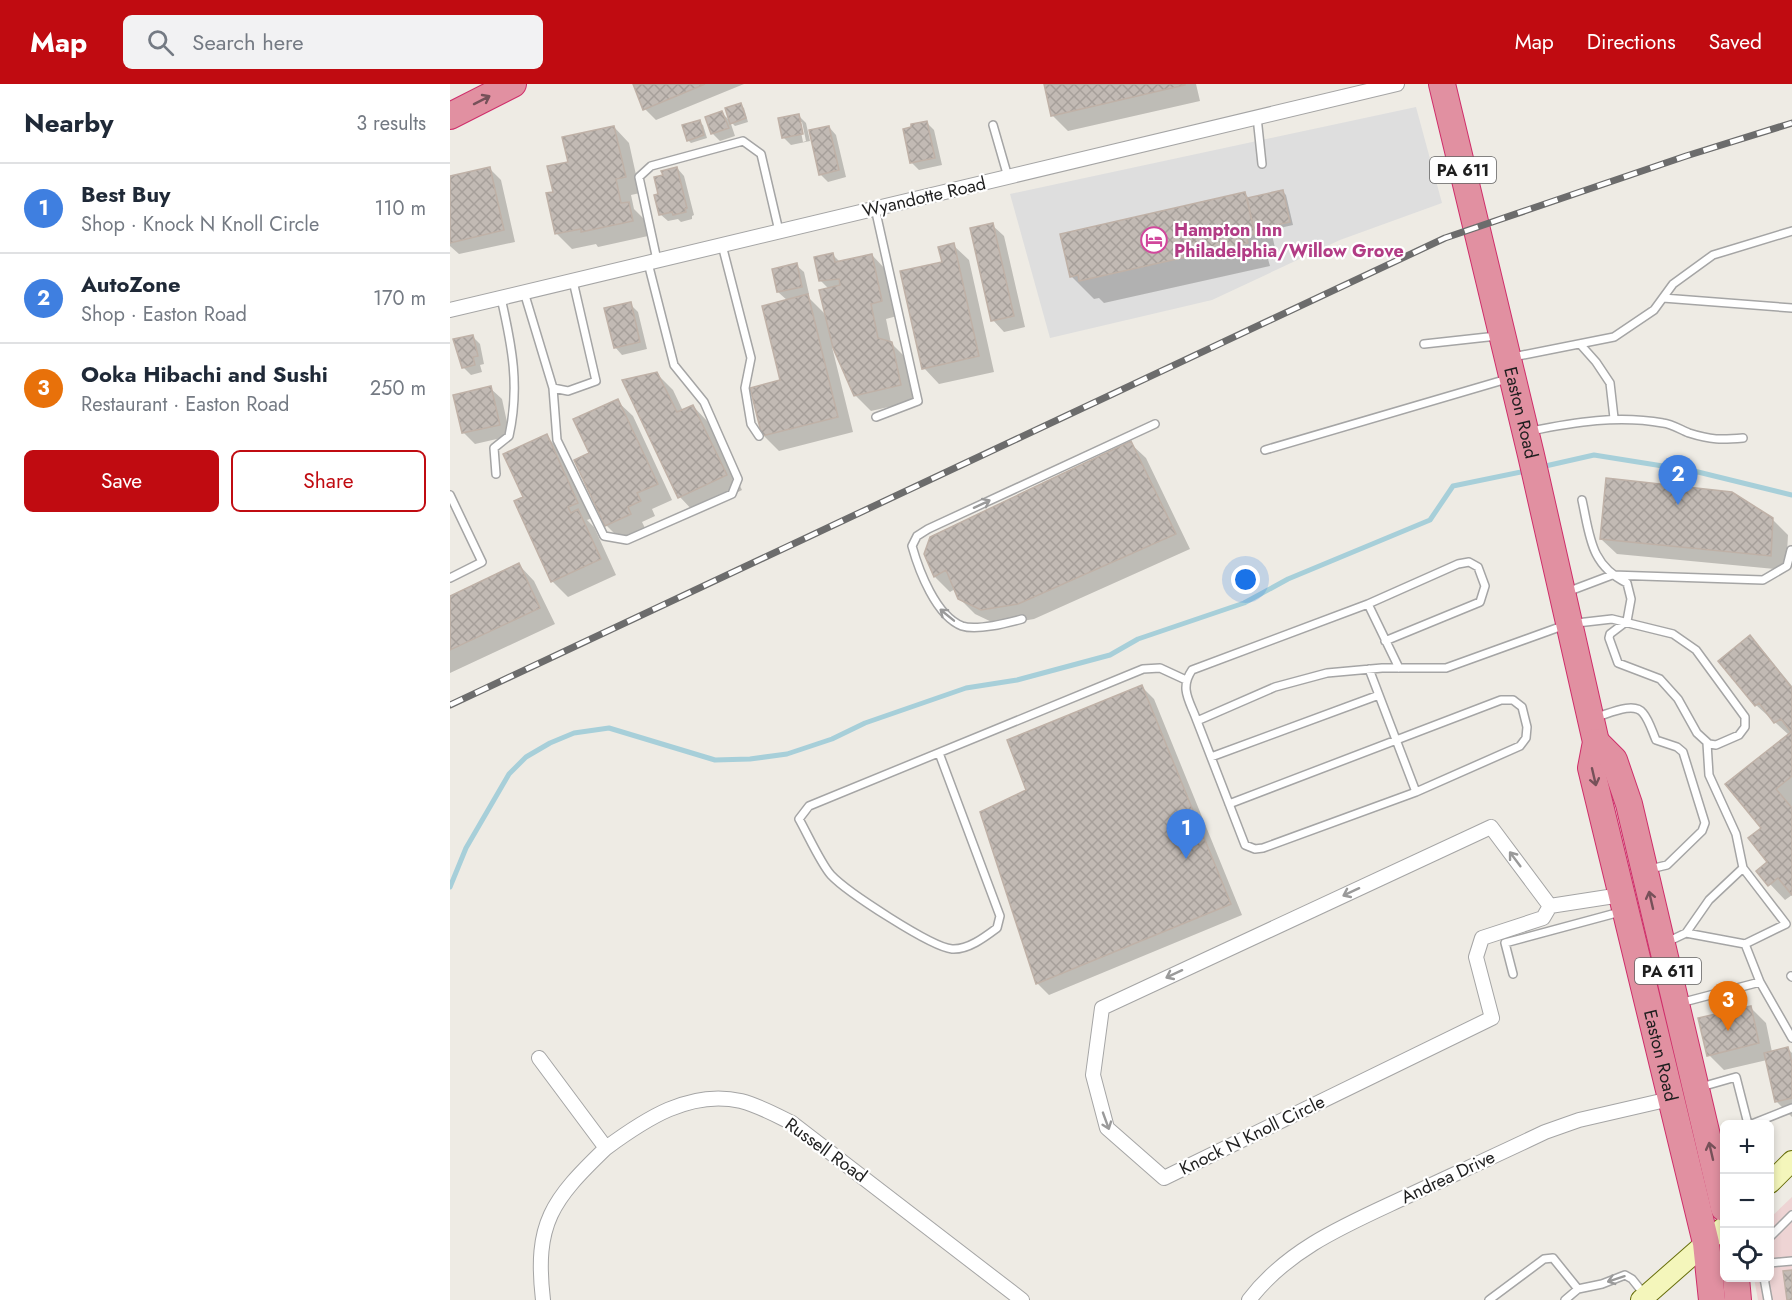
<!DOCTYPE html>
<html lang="en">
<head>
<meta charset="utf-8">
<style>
	body { margin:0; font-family:Jost,sans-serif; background:#f2f2f3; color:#1f2937 }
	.controls { position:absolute; right:18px; bottom:18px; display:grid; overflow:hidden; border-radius:9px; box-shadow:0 3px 9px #0003 }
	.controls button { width:54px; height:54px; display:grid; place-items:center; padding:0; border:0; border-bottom:2px solid #e0e1e3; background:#fff; color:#1f2937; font:30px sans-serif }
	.you { position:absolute; left:796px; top:496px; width:21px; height:21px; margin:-15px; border:4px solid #fff; border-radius:50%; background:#1a73e8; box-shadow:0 0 0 9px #1a73e833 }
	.badge { display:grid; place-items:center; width:39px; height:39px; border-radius:50%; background:#c00b11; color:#fff; font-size:20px; font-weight:700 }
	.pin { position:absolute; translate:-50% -50px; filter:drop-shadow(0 2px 3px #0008) }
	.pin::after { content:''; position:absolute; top:32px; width:21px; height:18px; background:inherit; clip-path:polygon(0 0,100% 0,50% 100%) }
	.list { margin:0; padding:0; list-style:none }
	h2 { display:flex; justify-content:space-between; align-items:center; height:78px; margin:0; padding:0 24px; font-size:26px }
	h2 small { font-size:20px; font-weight:400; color:#747a83 }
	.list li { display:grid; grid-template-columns:39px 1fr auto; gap:18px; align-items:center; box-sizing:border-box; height:90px; padding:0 24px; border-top:2px solid #e0e1e3 }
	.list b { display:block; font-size:22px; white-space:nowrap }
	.list p { margin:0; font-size:20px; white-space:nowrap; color:#747a83 }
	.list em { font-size:20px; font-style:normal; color:#747a83 }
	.actions { display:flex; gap:12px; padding:18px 24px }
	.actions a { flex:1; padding:14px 0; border:2px solid #c00b11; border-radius:9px; text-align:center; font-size:21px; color:#c00b11 }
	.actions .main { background:#c00b11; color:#fff }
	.icon { flex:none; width:33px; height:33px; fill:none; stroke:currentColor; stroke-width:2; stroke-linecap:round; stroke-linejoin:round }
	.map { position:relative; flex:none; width:1342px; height:1216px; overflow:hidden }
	header { display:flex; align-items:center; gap:36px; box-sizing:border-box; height:84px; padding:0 30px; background:#c00b11; color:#fff }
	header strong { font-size:28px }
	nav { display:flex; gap:33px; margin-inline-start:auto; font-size:21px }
	.search { width:420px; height:54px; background:#f2f2f3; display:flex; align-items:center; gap:15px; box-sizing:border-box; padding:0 21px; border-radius:9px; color:#747a83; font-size:22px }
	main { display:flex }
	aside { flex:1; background:#fff }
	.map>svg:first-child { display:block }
	.commercial { fill:#eed4d4 }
	.parking { fill:#dedede }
	.shadow { fill:#0003; fill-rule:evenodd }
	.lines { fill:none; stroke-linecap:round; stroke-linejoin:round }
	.stream { stroke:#a7cfd9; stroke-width:5 }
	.building { fill:url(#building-cross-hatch); stroke:#bfb1a7; stroke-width:1.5 }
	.lane-casing { stroke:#a5a5a5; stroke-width:10 }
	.street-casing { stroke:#a5a5a5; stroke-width:16 }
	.secondary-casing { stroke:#676e0b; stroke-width:22 }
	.highway-casing { stroke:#cf2e6a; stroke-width:28 }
	.lane { stroke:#fff; stroke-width:7 }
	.street { stroke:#fff; stroke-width:14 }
	.secondary { stroke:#f4f6bb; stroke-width:20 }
	.highway { stroke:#e190a1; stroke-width:26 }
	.rail-casing { stroke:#6c6c6c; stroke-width:7 }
	.rail { stroke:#fff; stroke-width:4.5; stroke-dasharray:14; stroke-linecap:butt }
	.oneway { stroke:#765159 }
	.oneway2 { stroke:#9a9a9a }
	.labels { text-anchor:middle; stroke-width:4.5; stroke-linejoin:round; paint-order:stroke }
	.shield { fill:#fff; stroke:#626262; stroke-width:1.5 }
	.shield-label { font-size:16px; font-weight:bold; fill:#1e1e1e }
	.street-label { font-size:18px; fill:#1e1e1e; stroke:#fff }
	.hotel-label { font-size:18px; font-weight:bold; fill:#b23c85; stroke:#fff; text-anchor:start }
</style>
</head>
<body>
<header>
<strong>Map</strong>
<div class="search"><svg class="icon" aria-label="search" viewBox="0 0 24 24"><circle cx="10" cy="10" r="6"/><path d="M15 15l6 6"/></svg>Search here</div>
<nav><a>Map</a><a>Directions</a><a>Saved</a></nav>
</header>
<main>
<aside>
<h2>Nearby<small>3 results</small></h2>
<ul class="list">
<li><span class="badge" style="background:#3f7fe0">1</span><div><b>Best Buy</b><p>Shop · Knock N Knoll Circle</p></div><em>110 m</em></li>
<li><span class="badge" style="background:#3f7fe0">2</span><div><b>AutoZone</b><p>Shop · Easton Road</p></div><em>170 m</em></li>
<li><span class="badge" style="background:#e8710a">3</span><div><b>Ooka Hibachi and Sushi</b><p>Restaurant · Easton Road</p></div><em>250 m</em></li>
</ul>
<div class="actions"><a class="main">Save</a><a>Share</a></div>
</aside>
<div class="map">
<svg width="1342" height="1216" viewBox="0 0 1342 1216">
	<defs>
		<pattern id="building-cross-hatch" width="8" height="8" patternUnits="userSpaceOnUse" patternTransform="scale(1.5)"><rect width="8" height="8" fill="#c2bab4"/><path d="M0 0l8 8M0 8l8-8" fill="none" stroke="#a69f9a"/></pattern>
	</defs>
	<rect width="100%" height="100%" fill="#eeebe4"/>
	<path class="commercial" d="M1342,1113v103h-34l-4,-22h16v-60z"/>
	<path class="parking" d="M966,23l26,96 -102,37 -128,60 -162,38 -40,-144z"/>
	<path class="shadow" d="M184,0h110l-88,36 -11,-11z
		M595,0h151l4,17 -132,30 -15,-15z
		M290,21l4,3 4,14 -13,4 -5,-5 5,15 -15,5 -7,-7 -6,-16 15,-5 9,9z
		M349,32l7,7 4,18 -19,4 -8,-8zM349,38h3l4,19 -3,1z
		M249,38l4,3 4,13 -16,5 -3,-3z
		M476,38l8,8 8,35 -23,5 -7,-7z
		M164,43l15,16 11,50 -9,2 3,14 10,10 4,17 -50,11 -2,-3 -24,5 -16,-16 -1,-40 15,-30z
		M379,43l7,8 10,42 -18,5 -8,-8z
		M227,84l7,8 10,39 -2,1v3l-11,3 -3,-3 -10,2 -8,-7v-19l4,-19z
		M40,85l11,11 14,62 -56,12 -9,-8v-68z
		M832,107l4,4 7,30 -22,5 6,27 -9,2 2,7 -166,37 -5,-5 -5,1 -23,-23 174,-82 5,5z
		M542,141l12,11 21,91 -21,5 -11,-12z
		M503,161l16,15 25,112 -55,12 -15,-16 20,-105z
		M383,171l8,8 31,-8 15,16 10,45 -11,3 5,24 16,16 8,42 -44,10 -16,-16 -22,-49 -1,1 21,85 -74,19 -16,-16 19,-53 6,-81 -10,-9 18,-27 8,7 5,22 -3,1 20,20 3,-26 -9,-9z
		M180,220l8,8 9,37 -25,6 -7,-8z
		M22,252l8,8 4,20 -4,1 2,7 -11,3 -8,-8z
		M207,290l16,16 10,21 10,-5 15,16 34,68 -47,23 -15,-16 -56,-116z
		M40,304l12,11 8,37 -35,8 -12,-12z
		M167,317l16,15 39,84 -20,9 3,7 -13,6 4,8 -24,11 -16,-16 -15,-71z
		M96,352l16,16 30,66 -5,2 7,7 22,48 -48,22 -16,-16 -27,-84z
		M680,359l16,15 44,91 -156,70 -36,6 -23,-11 -16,-16 -4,-9 -5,3 -15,-15 -9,-23z
		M1322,435l16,16 -2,35 -169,-16 -16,-15z
		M69,481l15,16 21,43 -105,49v-76z
		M1300,553l15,16 27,33v209l-7,5 -27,-29 11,-8 -6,-35 26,-93 -33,-30 -36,-44z
		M692,603l12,12 88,216 -193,80 -12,-12 -9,-192z
		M1300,923l16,16 6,29 16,-3 4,4v64l-16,-16 -9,-41 -43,10 -15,-15z"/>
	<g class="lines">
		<path class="stream" d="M1091,383l53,-12 100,16 98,24
			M0,803l16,-39 43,-74 17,-17 24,-14 24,-10 35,-5 106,32 35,-1 37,-5 45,-15 33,-16 101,-35 51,-8 93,-25 28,-16 106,-36 44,-24 142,-59 23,-34 73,-15"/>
	</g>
	<path class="building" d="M183,0h72l-62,26z
		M594,0h141v1l-134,31z
		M291,19l5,15 -16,6 -5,-16z
		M272,27l7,17 -18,6 -6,-17z
		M349,30l4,20 -21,4 -4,-20z
		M250,36l4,15 -17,6 -5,-16z
		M477,37l8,37 -25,5 -7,-34 8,-2v-3z
		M164,42l12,51 -10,2 5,24 8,-1 4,19 -52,11v-3l-26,5 -9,-41 7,-1 -6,-26 21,-4 -6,-25z
		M379,42l10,44 -20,5 -10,-45z
		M40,83l14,63 -54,13v-67z
		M227,83l10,41 -2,1 1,3 -13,3 -1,-3 -13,3 -5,-20 4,-1 -4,-17 9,-2 -2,-4z
		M833,106l7,32 -36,8 -7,-32z
		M795,108l10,42 -9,2 2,7 -169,38 -1,-6 -8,2 -10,-43z
		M543,139l21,93 -23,5 -21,-93z
		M504,159l25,113 -57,13 -22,-98 42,-9 -4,-15z
		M383,169l2,9 37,-8 10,47 -11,3 7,34 14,4 9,43 -47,11 -21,-48 -14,-58 21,-5 -1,-6 -20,2 -5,-24z
		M347,179l5,24 -25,5 -5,-23z
		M358,210l30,123 -76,19 -12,-48 30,-8 -18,-74z
		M181,218l9,40 -26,6 -10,-40z
		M23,251l5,21 -5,1 2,8 -13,3 -9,-29z
		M207,288l20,40 16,-7 34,70 -49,23 -56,-118z
		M41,302l9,39 -38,8 -9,-38z
		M168,315l40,85 -21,9 4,8 -13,6 3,7 -26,12 -31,-66 15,-7 -16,-34z
		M97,350l31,69 -10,4 3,6 7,-4 23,50 -50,23 -37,-81 9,-4 -20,-43z
		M681,357l45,93 -158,70 -37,6 -23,-11 -12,-29 -12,7 -10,-23 6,-17z
		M1156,394l126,14 41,26 -2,38 -171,-17z
		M69,479l21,45 -90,42v-54z
		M1300,551l42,53v88l-16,13 16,19v87l-14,-17 -10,8 -12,-15 11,-9 -19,-24 13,-10 -36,-44 66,-52 -10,-13 -7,4 -15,-20 -4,3 -37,-45z
		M692,601l89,219 -195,80 -56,-172 46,-22 -19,-50z
		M1301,922l8,37 -52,13 -9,-38z
		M1338,963l4,16v35l-17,4 -11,-49z
		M1342,1186v30h-5l-4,-29z"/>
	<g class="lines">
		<g class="lane-casing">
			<path id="lane" d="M807,33l5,47
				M543,41l15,52
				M425,124l43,193 -42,16
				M272,161l29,113 -6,30 6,36 8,12
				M207,176l-18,-83 12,-11 92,-25 18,13 18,77
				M74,208l29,96 15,3 28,-10 -23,-100
				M1213,214l129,10
				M974,260l73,-8
				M1130,260l16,18 14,21 4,35
				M1063,273l101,-20 40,-27 19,-26 40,-29 79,-24
				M103,304l4,52 47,96 23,4 105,-46 6,-15 -34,-77 -30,-37 -26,-102
				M1081,347c44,-9 87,-16 132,-8 9,1 18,7 26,10 22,7 32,7 54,5
				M815,366l242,-71
				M46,390l-2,-26 15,-12c11,-49 3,-90 -8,-138
				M0,411l32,67 -32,16
				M1117,508l45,-17 151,5 24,-14 4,-16
				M918,520l90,-40 11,-2 9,5 7,19 -5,16 -95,39
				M572,535c-15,4 -45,12 -60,7 -26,-10 -43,-55 -50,-80l5,-10 11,-7 227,-105
				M919,585l47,123 -153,56 -8,1 -10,-4 -48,-124 78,-34 52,-14 55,-5h64l122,-44 44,-5 61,15 23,16 49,67v10l-6,8 -23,10 -7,-1 -12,-11 -19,-34 -18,-20 -42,-16 -9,-25 1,-4 17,-13 4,-22 -4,-16c-37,-18 -37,-47 -45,-83
				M1147,633c11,-3 37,-16 46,-4 6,7 9,18 13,27l21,7 6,5 22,71 -3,8 -35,34 -17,4
				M747,637c-7,-20 -18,-32 -5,-51l176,-66 31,64
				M1257,659l2,32 27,59 7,34
				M489,669l61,163 -3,12c-12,9 -29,22 -45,21 -21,-2 -105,-57 -121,-74 -10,-11 -24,-42 -32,-56l10,-13 334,-137 17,-1 26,12
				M761,673l168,-62
				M779,720l272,-104h12l9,7 5,20 -1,11 -6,8 -104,46
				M1236,849l59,11
				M1217,858l19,-9 23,-33 34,-32 43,56 -41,20 15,38
				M1063,890l-8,-31 115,-31
				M1341,892l1,1
				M1230,919l80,-21 32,56
				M1251,1003l35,-10 12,47
				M1302,1040l40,-16
				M1320,1153l22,-22
				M1320,1179l22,-2
				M1314,1194l4,22
				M1039,1216l55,-41 9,-1 25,31
				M1115,1216l13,-11 24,-5 23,-9 7,4 12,15"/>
		</g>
		<g class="street-casing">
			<path id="street" d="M0,226l947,-226
				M1100,822l-59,-79 -389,181 -9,67 14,53 57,50 328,-160 -16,-61 6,-19 61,-20 7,-12 71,-11
				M89,974l67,90c-54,52 -72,75 -63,152
				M156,1064c38,-28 84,-59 135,-47 19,5 35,14 51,22l230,177
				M799,1216c41,-54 104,-78 163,-106 45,-21 89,-41 133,-62l34,-12 91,-21"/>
		</g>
		<g class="secondary-casing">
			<path id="secondary" d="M1320,1099l22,-22
				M1191,1216l83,-73"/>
		</g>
		<g class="highway-casing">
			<g id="highway">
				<path id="s1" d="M992,0l89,371 65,287 -5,26 115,475 6,57"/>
				<path d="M0,32l63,-32"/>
				<path d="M1146,658l18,18 15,44 95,404"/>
				<path d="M1286,1194l2,22"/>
			</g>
		</g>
		<use href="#lane" class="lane"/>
		<use href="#street" class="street"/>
		<use href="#secondary" class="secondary"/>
		<use href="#highway" class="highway"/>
		<g class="rail-casing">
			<path id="rail" d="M0,621l995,-467 241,-82 106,-33"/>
		</g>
		<use href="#rail" class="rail"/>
	</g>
	<defs><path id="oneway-shaft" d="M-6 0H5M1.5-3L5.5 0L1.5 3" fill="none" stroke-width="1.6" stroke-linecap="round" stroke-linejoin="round" transform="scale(1.5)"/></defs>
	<g class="oneway">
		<use href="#oneway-shaft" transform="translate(32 16) rotate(-27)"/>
		<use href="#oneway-shaft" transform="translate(1144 693) rotate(77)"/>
		<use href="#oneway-shaft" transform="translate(1201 816) rotate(-103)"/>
		<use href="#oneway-shaft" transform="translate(1261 1067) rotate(-103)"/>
	</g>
	<g class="oneway2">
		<use href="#oneway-shaft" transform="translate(532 420) rotate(-25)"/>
		<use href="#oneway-shaft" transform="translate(497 531) rotate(-141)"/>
		<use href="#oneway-shaft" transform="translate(1065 775) rotate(-127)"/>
		<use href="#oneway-shaft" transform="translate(901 808) rotate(155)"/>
		<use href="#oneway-shaft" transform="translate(724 890) rotate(155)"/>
		<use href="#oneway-shaft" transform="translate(656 1037) rotate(70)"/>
		<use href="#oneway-shaft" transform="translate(1166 1195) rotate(162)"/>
	</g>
	<defs>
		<g id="hotel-ring" transform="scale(1.35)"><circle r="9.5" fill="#fff" stroke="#d1479c" stroke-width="1.5"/><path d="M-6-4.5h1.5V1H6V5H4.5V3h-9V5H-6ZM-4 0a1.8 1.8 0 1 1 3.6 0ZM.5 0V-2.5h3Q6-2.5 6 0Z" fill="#d1479c"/></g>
	</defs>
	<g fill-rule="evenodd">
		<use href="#hotel-ring" x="704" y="156"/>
	</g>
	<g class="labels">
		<g class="shield">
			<rect x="980" y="73" width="66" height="26" rx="4.5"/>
			<rect x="1185" y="874" width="66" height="26" rx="4.5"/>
		</g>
		<g class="shield-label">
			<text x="1013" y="92">PA 611</text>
			<text x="1218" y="893">PA 611</text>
		</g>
		<g class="street-label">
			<text transform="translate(474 113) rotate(-13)" y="6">Wyandotte Road</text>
			<text dy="6" stroke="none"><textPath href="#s1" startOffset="338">Easton Road</textPath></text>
			<text dy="6" stroke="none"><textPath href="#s1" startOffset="998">Easton Road</textPath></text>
			<text transform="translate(802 1051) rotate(-26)" y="6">Knock N Knoll Circle</text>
			<text transform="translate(376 1066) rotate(36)" y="6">Russell Road</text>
			<text transform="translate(998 1093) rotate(-25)" y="6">Andrea Drive</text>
		</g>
		<g class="hotel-label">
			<text x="724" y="152">Hampton Inn<tspan x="724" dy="21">Philadelphia/Willow Grove</tspan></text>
		</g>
	</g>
</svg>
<div class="controls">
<button>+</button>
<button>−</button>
<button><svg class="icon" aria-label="locate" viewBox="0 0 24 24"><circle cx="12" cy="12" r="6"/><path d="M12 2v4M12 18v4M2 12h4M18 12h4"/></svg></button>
</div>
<div class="you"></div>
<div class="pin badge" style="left:736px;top:775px;background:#3f7fe0">1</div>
<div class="pin badge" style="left:1228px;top:421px;background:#3f7fe0">2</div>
<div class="pin badge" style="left:1278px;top:947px;background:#e8710a">3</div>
</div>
</main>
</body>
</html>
